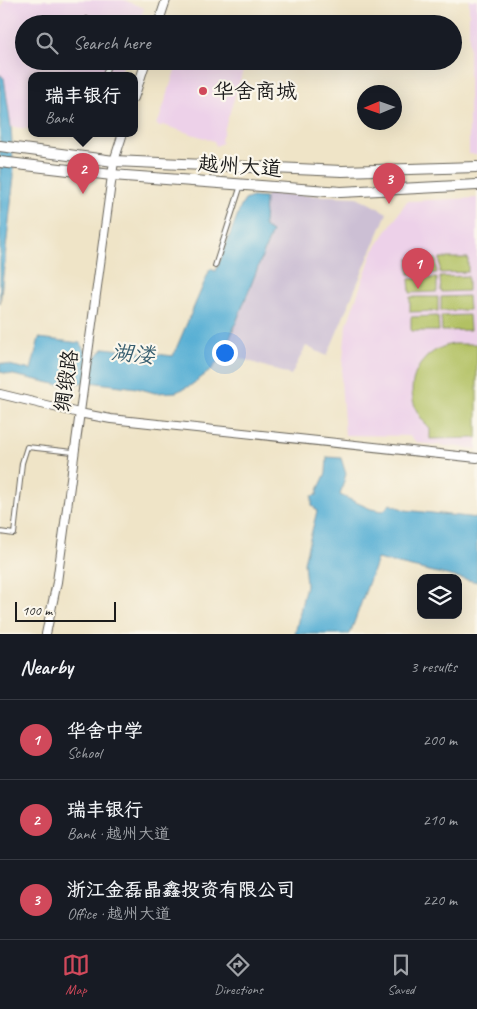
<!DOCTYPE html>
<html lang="en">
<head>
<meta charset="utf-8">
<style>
	body { margin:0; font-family:Caveat,"LXGW WenKai TC",sans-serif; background:#20242c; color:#f1f3f6 }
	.controls { position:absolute; right:15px; bottom:15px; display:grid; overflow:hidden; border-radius:10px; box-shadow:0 5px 20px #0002 }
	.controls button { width:45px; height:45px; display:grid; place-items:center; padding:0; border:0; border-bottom:1px solid #363941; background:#171b24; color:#f1f3f6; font:25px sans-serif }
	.compass { position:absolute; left:357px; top:85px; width:45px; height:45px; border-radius:50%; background:#171b24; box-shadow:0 5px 20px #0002; rotate:268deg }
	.scale { position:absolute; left:15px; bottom:12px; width:101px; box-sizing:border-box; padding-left:5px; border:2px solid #1c1c1c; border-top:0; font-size:14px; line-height:18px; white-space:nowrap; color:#1c1c1c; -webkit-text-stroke:4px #fbf7ec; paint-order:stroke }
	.you { position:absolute; left:224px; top:352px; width:18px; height:18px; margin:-12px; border:4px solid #fff; border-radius:50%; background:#1a73e8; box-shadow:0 0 0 8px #1a73e833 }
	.badge { display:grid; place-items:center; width:32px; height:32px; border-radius:50%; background:#d1495b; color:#fff; font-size:16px; font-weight:700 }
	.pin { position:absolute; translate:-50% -41px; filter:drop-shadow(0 1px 2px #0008) }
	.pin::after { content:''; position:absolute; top:26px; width:18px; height:15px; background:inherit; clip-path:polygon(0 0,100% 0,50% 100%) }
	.popup { position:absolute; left:28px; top:72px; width:110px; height:65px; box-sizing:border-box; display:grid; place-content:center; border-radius:10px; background:#171b24; filter:drop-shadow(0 1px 4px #0005); font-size:16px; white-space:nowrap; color:#9ea1a6 }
	.popup b { font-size:19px; color:#f1f3f6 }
	.popup::after { content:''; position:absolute; left:50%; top:100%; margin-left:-10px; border:10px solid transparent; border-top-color:#171b24 }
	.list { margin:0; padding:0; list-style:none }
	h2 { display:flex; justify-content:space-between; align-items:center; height:65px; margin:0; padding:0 20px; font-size:21px }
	h2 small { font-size:16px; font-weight:400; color:#9ea1a6 }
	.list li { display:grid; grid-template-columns:32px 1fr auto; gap:15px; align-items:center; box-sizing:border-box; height:80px; padding:0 20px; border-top:1px solid #363941 }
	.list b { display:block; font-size:19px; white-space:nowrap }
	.list p { margin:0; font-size:16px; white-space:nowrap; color:#9ea1a6 }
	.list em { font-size:16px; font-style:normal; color:#9ea1a6 }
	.icon { flex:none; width:28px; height:28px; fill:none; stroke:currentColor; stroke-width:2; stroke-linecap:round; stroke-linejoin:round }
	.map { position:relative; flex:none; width:477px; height:634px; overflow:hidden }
	.search { position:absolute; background:#171b24; box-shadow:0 5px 20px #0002; left:15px; right:15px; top:15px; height:55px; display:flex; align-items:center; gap:12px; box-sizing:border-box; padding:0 18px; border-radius:28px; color:#9ea1a6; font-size:19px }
	.sheet { height:305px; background:#171b24 }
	nav { display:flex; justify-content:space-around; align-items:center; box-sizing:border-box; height:70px; border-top:1px solid #363941; background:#171b24; font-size:14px; color:#9ea1a6 }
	nav a { display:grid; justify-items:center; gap:2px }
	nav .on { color:#d1495b }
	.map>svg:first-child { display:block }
	.built { fill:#edd1e9 }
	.industrial { fill:#ccbfd4 }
	.green { fill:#b2c163; stroke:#676e40 }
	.water { fill:#57afd4; stroke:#3a6678 }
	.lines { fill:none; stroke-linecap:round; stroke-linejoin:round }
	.lane-casing { stroke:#666258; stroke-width:6 }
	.street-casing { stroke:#666258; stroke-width:10 }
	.secondary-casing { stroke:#666258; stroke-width:12 }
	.lane { stroke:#fff; stroke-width:4 }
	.street { stroke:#fff; stroke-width:8 }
	.secondary { stroke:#fff; stroke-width:10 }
	.poi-dot { fill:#d1495b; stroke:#fbf7ec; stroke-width:2 }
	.labels { text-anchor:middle; stroke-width:4.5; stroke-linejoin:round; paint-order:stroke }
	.poi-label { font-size:21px; fill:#1c1c1c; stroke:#fbf7ec; text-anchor:start }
	.street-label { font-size:21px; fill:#1c1c1c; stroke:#fbf7ec }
	.water-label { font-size:22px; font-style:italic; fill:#375e6f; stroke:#fbf7ec }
</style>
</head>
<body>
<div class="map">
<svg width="477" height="634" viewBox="0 0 477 634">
	<rect width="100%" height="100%" fill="#fbf7ec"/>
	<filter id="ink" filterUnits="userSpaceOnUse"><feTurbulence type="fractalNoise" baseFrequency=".02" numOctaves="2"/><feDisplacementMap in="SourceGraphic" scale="10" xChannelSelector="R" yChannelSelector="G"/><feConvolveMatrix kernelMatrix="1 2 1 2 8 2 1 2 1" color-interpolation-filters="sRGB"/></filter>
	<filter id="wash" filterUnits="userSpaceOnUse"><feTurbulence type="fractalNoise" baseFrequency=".0096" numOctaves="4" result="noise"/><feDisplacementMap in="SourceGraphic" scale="20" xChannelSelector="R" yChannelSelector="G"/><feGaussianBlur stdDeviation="1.12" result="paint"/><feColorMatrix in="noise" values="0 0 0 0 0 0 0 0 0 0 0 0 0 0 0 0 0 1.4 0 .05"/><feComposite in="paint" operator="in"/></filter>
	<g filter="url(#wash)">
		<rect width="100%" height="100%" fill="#efe4c7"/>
		<path class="built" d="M4,0h120l20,8 -5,16h-115v37h101l-5,14h-88v54l-21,-2 -7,-49 -4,-4v-63z
			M469,0h8v154h-8z
			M178,61h68l-25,79 1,3 -6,3 -2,-5 -51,-16 -4,2 -3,-4 3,-3z
			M477,198v251l-59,-6 -9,-7 -64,-1 -4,-54 5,-54 27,-76 34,-50z"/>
		<path class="industrial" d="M268,194l89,3 30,16 -60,143 -21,-10 -15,29 -67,-22 48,-121 -8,-5 1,-29z"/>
		<path class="green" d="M440,258h28v14l-28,1z
			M409,259h27l1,14 -28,1z
			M468,276v15l-27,1 -1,-15z
			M437,278v14l-27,1 -1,-14z
			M468,296l1,14 -28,1v-14z
			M410,297h28v14l-28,1z
			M469,315l1,15 -28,1 -1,-15z
			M438,316l1,15h-28v-14z
			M453,344h24v94l-47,1v-11c-32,-28 -19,-76 23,-84z"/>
		<path class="water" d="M0,74l4,4 7,49 3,49 -14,127z
			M252,197l13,1 -1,29 8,5 -48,121 -14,18 -20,15 -14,6 -21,1 -18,-5 -47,-6 -30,3 -60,-13v-9l31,7 8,-32 41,5 4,7 11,8 9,-10 69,8 37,-87 6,2 25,-65 4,-6z
			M327,457l14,1 5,16 -6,21 31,14 12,2 7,-7 15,6 72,8v64l-100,-23 -27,75h-55l11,-49 -2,-23 13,-51 -5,-6v-9l5,-1 1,-5 8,-17z"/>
	</g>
	<g filter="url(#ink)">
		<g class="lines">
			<g class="lane-casing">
				<path id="lane" d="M87,19l8,5
					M105,75l4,-14
					M215,266l26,-81
					M0,532l14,2 8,-71 5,-16 46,5"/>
			</g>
			<g class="street-casing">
				<path id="street" d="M158,24l8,-24
					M134,98l12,-37
					M0,394l79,19 32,6 366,39
					M46,634l11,-52 57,-421 9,-28"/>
			</g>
			<g class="secondary-casing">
				<path id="secondary" d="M0,146l114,15 228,10 135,-4
					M0,162l112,13 229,17 136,-7"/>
			</g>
			<use href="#lane" class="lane"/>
			<use href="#street" class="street"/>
			<use href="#secondary" class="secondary"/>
		</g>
	</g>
	<circle class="poi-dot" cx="203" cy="91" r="5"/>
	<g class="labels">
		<g class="poi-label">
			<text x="213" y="98">华舍商城</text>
		</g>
		<g class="street-label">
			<text transform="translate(240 166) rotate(4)" y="7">越州大道</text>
			<text transform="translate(66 381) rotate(-82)" y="7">绸缎路</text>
		</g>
		<g class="water-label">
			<text transform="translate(133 353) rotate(5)" y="8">湖溇</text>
		</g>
	</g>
</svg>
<div class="controls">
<button><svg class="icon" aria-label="layers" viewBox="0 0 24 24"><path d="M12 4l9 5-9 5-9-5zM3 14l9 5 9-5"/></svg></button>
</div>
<svg class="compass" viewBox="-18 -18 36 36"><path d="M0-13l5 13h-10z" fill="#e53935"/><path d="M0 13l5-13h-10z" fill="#9ea1a6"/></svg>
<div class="scale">100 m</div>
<div class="you"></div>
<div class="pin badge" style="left:418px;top:289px">1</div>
<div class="pin badge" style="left:83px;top:194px">2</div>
<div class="popup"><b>瑞丰银行</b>Bank</div>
<div class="pin badge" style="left:389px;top:204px">3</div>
<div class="search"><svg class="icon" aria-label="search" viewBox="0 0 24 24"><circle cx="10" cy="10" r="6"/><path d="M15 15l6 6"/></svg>Search here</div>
</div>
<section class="sheet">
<h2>Nearby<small>3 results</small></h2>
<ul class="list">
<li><span class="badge">1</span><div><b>华舍中学</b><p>School</p></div><em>200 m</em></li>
<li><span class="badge">2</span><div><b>瑞丰银行</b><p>Bank · 越州大道</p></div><em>210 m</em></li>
<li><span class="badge">3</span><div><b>浙江金磊晶鑫投资有限公司</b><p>Office · 越州大道</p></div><em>220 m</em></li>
</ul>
</section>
<nav>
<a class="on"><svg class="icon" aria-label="map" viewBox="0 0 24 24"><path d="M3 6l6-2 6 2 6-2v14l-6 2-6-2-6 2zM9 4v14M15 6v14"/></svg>Map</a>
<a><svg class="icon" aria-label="directions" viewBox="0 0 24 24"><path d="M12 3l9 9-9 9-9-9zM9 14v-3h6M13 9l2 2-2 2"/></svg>Directions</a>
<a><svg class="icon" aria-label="saved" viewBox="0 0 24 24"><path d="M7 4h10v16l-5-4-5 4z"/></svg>Saved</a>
</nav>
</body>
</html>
